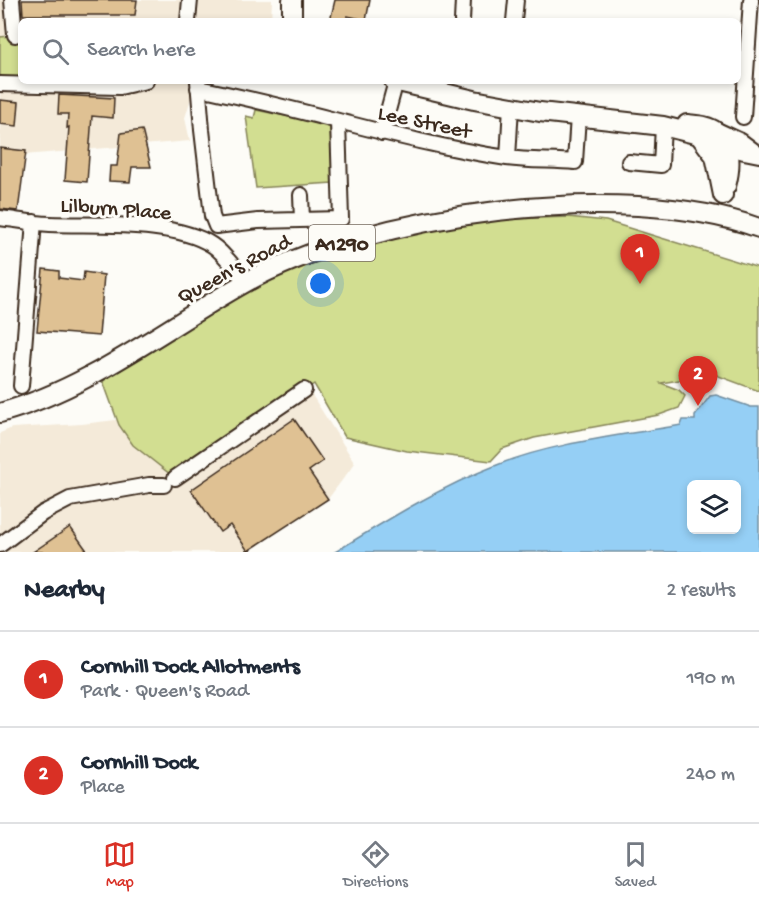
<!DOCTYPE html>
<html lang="en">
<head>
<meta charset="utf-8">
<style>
	body { margin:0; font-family:"Gochi Hand",sans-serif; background:#f2f2f3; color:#1f2937 }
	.controls { position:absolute; right:18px; bottom:18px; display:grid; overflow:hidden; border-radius:9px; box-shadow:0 3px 9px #0003 }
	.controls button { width:54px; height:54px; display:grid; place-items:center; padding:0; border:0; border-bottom:2px solid #e0e1e3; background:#fff; color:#1f2937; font:30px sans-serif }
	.you { position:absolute; left:321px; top:284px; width:21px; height:21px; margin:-15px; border:4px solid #fff; border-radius:50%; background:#1a73e8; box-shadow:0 0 0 9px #1a73e833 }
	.badge { display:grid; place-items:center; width:39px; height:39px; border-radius:50%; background:#d93025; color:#fff; font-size:20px; font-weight:700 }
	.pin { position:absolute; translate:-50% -50px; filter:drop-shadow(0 2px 3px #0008) }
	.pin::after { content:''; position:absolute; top:32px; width:21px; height:18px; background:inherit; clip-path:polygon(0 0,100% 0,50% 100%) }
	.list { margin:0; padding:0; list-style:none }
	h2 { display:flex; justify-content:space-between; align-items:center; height:78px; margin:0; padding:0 24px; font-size:26px }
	h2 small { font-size:20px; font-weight:400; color:#747a83 }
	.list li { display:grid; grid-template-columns:39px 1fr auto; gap:18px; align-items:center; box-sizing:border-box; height:96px; padding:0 24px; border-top:2px solid #e0e1e3 }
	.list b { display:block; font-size:22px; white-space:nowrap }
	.list p { margin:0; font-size:20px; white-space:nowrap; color:#747a83 }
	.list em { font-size:20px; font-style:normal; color:#747a83 }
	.icon { flex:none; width:33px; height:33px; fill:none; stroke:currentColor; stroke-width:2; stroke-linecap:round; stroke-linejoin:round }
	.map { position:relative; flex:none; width:759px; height:552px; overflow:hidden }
	.search { position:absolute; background:#fff; box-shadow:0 3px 9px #0003; left:18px; right:18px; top:18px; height:66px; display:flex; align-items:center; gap:15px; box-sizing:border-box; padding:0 21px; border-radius:9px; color:#747a83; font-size:22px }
	.sheet { height:270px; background:#fff }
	nav { display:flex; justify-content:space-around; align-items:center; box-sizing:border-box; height:84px; border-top:2px solid #e0e1e3; background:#fff; font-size:16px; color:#747a83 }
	nav a { display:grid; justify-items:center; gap:3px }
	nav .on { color:#d93025 }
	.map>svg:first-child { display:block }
	.built { fill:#f4ead9 }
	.green { fill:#d2de91; stroke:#868458; stroke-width:1.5 }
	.water { fill:#95cff5; stroke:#718d9f; stroke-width:1.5; fill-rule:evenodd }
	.building { fill:#dfc193; stroke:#3b2a1e; stroke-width:1.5 }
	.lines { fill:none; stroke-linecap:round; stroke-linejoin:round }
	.minor-casing { stroke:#3b2a1e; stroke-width:18 }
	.major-casing { stroke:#3b2a1e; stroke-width:22 }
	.minor { stroke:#fdfcf7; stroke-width:14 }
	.major { stroke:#fdfcf7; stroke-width:18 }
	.labels { text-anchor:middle; stroke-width:6; stroke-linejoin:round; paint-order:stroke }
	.shield { fill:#fdfcf7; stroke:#75695f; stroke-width:1.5 }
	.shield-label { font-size:21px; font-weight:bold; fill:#3b2a1e }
	.street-label { font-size:22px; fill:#3b2a1e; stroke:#fdfcf7 }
</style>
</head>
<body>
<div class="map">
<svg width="759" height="552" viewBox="0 0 759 552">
	<rect width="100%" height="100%" fill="#fdfcf7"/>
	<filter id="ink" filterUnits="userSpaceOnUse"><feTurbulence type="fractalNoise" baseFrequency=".0167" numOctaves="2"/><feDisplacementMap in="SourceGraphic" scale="12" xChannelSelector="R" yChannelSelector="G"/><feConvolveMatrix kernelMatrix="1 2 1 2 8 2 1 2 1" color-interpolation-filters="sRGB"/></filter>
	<g filter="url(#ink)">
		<path class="built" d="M0,0h272l-1,21h-250v60h175l-11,37 5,23 -190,16z
			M291,362l64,101 -27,36 -80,53h-248v-119l12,-5 70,-4 92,-11z"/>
		<path class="green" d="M21,35v46l-21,3v-47z
			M256,110l74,15 3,58 -77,5 -10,-72 8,2z
			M568,217l38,4 153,47v123l-59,-22 -9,9 -30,5 18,7 6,6 -6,12 -20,7 -125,23 -32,11 -11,12 -84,-10 -62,-14 -31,-53 -139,94 -42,-33 -14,-20 -16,-44c59,-36 121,-83 184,-109 66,-27 146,-46 217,-52 21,-2 43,-2 64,-3z"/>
		<path class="water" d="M716,395l35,12h8v145h-424c52,-32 105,-65 162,-87 58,-23 123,-29 184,-40l2,-5h12v-4l15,-20zM692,484h44v46h-44z"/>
		<path class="building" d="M22,0h115l-2,15h-112z
			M335,0h35l-4,20 -19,-4 -1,5h-16z
			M59,95l55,3 -1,20 -21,-2 -5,66 -22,-2 4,-53 -2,1 1,-14h-10z
			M0,100l19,2 -2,24 -17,-2z
			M142,130l9,37h-19l-2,15 -21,-1 1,-15h7l4,-33z
			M0,148l26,3 -8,60 -18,-2z
			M43,269l16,2v7l24,3 1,-9 20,3 -5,61 -62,-5z
			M294,419l29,42 -14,10 19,28 -80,52 -18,-26 -10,7 -29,-42z
			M70,527l18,25h-55z"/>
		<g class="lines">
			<g class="minor-casing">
				<path id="minor" d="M12,0l3,35
					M188,21l2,-21
					M462,21l1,-21
					M514,21l2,-21
					M198,81l4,49 10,86 4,10 42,-5 83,-2 -3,-98
					M0,84l120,3 26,-6
					M198,88c104,20 204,54 309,70 22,3 46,2 68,4l3,-46
					M743,117l8,-117
					M717,130l24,11 16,12
					M382,133l14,-52
					M721,145l23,7 15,3
					M508,158l3,-52
					M629,162l32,3 2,-39
					M301,195l1,25
					M0,218c17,2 33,5 50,6 46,2 124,-4 162,21 14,9 23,25 34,37
					M21,386l13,-164
					M175,478l129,-88
					M0,545l43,-32 27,-14 79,-14h15"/>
			</g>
			<g class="major-casing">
				<path id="major" d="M292,0v21
					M394,81l80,19 66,12 123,14 36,9 16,21 8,39
					M687,124c8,1 21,1 28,7 18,12 16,37 11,55
					M0,413c90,-25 163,-84 243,-129 127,-71 378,-105 516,-56"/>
			</g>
			<use href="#minor" class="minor"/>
			<use href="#major" class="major"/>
		</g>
	</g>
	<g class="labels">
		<rect class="shield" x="309" y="225" width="66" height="36" rx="4.5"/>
		<g class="shield-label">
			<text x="342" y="250">A1290</text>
		</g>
		<g class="street-label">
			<text transform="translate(425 120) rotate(12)" y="8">Lee Street</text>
			<text transform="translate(116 207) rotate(4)" y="8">Lilburn Place</text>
			<text transform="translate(233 267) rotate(-28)" y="8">Queen's Road</text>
		</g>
	</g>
</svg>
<div class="controls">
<button><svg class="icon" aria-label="layers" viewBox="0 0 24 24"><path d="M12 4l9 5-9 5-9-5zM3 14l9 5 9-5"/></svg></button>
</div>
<div class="you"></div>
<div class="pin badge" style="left:640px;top:284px">1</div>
<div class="pin badge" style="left:698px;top:406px">2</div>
<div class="search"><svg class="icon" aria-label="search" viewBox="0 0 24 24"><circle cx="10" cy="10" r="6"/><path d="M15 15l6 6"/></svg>Search here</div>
</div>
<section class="sheet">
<h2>Nearby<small>2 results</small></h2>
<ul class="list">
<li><span class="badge">1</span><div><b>Cornhill Dock Allotments</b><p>Park · Queen's Road</p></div><em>190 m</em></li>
<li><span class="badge">2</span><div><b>Cornhill Dock</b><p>Place</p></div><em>240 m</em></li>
</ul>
</section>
<nav>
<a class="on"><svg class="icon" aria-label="map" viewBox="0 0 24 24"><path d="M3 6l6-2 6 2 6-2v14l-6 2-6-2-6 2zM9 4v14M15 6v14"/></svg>Map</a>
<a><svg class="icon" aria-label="directions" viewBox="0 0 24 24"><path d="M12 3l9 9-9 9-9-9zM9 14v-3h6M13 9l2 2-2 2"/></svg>Directions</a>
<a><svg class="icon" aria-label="saved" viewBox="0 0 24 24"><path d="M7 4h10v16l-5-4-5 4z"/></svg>Saved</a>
</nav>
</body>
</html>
